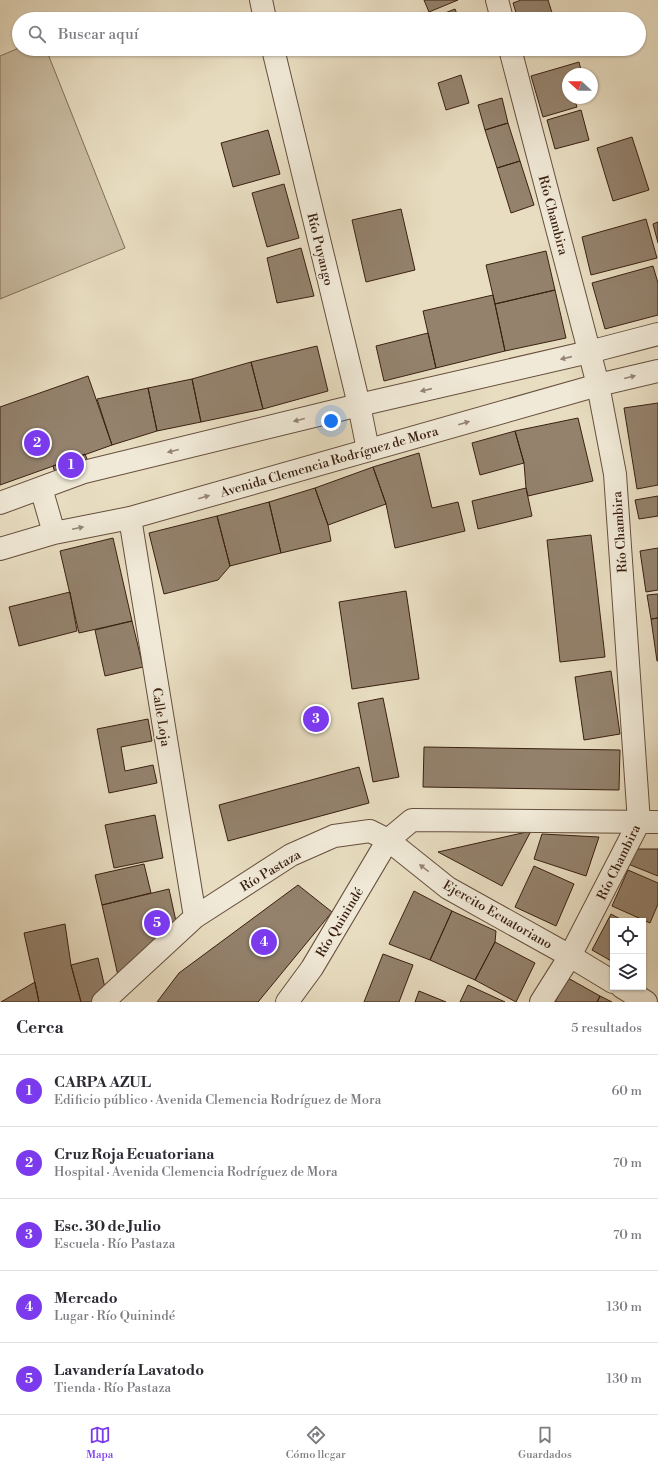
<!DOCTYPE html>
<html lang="es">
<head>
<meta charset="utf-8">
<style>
	body { margin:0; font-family:"Libre Bodoni",serif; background:#f2f2f3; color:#2b2b33 }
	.controls { position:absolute; right:12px; bottom:12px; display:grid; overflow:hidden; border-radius:0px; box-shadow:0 1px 3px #0004 }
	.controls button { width:36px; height:36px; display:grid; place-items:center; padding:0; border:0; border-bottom:1px solid #e1e1e2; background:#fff; color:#2b2b33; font:20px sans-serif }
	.compass { position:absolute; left:562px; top:68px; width:36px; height:36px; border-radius:50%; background:#fff; box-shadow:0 1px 3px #0004; rotate:292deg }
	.you { position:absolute; left:331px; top:421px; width:14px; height:14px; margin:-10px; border:3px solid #fff; border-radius:50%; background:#1a73e8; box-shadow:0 0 0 6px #1a73e833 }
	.badge { display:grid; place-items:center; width:26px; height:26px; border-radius:50%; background:#7c3aed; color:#fff; font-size:13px; font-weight:700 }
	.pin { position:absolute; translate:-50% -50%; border:2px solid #fff; box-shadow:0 1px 4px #0006 }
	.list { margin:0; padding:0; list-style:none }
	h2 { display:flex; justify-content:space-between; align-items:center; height:52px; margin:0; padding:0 16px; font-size:17px }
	h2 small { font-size:13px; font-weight:400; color:#7c7c81 }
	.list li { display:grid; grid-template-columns:26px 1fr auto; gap:12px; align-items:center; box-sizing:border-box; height:72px; padding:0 16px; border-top:1px solid #e1e1e2 }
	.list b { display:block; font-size:15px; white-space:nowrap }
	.list p { margin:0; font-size:13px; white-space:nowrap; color:#7c7c81 }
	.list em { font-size:13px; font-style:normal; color:#7c7c81 }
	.icon { flex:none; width:22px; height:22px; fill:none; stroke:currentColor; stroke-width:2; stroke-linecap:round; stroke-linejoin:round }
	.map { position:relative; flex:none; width:658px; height:1002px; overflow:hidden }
	.search { position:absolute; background:#fff; box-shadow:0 1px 3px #0004; left:12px; right:12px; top:12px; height:44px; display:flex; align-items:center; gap:10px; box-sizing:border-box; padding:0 14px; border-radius:22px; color:#7c7c81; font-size:15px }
	.sheet { height:412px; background:#fff }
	nav { display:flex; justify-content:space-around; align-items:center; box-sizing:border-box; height:56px; border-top:1px solid #e1e1e2; background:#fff; font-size:11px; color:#7c7c81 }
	nav a { display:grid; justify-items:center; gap:2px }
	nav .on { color:#7c3aed }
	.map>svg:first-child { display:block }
	.green { fill:#cabda3; stroke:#826e5a }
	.building { fill:#94826d; stroke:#3a2011 }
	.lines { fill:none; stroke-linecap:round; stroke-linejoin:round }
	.minor-casing { stroke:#664f3d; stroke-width:24 }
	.tertiary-casing { stroke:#664f3d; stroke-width:24 }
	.minor { stroke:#f0e9d7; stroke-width:22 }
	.tertiary { stroke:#f0e9d7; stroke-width:22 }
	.oneway { fill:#958474 }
	.labels { text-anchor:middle; stroke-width:3.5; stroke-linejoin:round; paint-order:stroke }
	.street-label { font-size:13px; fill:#3a2011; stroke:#f0e9d7 }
</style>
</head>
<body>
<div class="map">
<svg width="658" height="1002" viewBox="0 0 658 1002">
	<rect width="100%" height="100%" fill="#e8ddc1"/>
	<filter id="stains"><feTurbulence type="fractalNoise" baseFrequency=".005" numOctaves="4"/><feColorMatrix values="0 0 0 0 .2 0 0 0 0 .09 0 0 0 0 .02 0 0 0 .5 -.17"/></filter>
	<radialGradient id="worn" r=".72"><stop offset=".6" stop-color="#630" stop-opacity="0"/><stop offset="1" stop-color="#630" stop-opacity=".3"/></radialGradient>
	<path class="green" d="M19,48v1h27l79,199 -125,51v-243z"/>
	<path class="building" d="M424,0h34l-29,12z
		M521,0h27l6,19h-36l-5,-16z
		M455,9l4,10h-24v-2z
		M579,62l3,12h-14v24h6l3,9 -34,10 -12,-41z
		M461,75l8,28 -23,7 -8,-27z
		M502,98l6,25 -23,7 -7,-25z
		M581,110l8,30 -34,9 -8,-29z
		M508,123l12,38 -23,7 -12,-38z
		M268,130l12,44 -47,13 -12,-44z
		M632,137l17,53 -36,11 -16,-53z
		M520,161l14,44 -23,8 -14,-45z
		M284,184l15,54 -32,9 -15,-54z
		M401,209l14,61 -49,12 -14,-62z
		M646,219l11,39 -66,17 -9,-38z
		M658,222v21l-5,-19z
		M301,248l13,48 -37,7 -10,-45z
		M546,251l9,39 -60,14 -9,-39z
		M653,266l5,17v32l-53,14 -13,-46z
		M555,290l11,48 -61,13 -10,-47z
		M493,295l12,56 -69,17 -13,-57z
		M428,333l8,35 -52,13 -8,-35z
		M317,346l11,45 -65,18 -12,-47z
		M251,362l12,47 -62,13 -9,-43z
		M88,376l24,69 -112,40v-78z
		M192,379l9,43 -44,9 -9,-43z
		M148,388l9,43 -45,14 -15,-46z
		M658,403v82l-21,4 -13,-81z
		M578,418l15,63 -65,15 -2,-8 -2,-25 -9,-32z
		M515,431l9,32 -44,12 -8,-32z
		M419,453l13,55 26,-6 7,29 -70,17 -9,-44 -13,-37z
		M85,454l4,10 -33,12 -3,-10z
		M373,467l13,37 -58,21 -13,-37z
		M315,488l13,37 3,16 -50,12 -12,-51z
		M526,488l6,28 -54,13 -6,-28z
		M658,496v20l-19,3 -4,-19z
		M269,502l12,51 -51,13 -13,-50z
		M217,516l13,50 -12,14 -54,14 -15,-61z
		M591,535l14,122 -45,5 -13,-122z
		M113,538l19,83 -53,12 -19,-82z
		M658,548v42l-12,2 -6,-41z
		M406,591l13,88 -67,10 -13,-87z
		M70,592l7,39 -58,15 -10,-39z
		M658,594v24l-7,1 -4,-24z
		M658,618v43h-1l-6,-42z
		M132,621l11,46 -38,9 -10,-46z
		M611,671l9,63 -36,6 -9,-63z
		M383,698l16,79 -26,5 -15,-79z
		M148,719l4,22 -31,6 4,24 28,-6 4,18 -48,10 -12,-64z
		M424,747l196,3 -1,40 -196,-3z
		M359,767l10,36 -141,38 -9,-36z
		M155,815l8,43 -49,10 -9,-43z
		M531,831l-29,55 -64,-34z
		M542,834l57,3 -13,39 -52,-17z
		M635,849h23v27l-30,-12z
		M144,864l7,29 -49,12 -7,-30z
		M534,866l40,18 -18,42 -41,-19z
		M628,870l30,13v21l-8,19 -38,-17z
		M298,885l34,27 -74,90h-101l22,-29z
		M169,889l8,37 -58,54 -17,-75z
		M414,891l38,20 -22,49 -41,-16z
		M452,911l44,20 -1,11 -20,38 -45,-20z
		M611,914l13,7h-11v41l-21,-12z
		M65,924l6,41 10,37h-42l-15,-69z
		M495,942l40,21 -19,39 -41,-22z
		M383,954l30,11 -14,37h-35z
		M98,958l8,34 -12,10h-13l-10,-37z
		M568,978l32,18 -3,6h-42z
		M35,982l4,20h-38z
		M468,985l37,17h-45z
		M419,991l27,11h-31z
		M600,996l12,6h-15z"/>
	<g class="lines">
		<g class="minor-casing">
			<path id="minor" d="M261,0l4,19
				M497,0l5,19
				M273,49l86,356 9,45
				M510,49l88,336 17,89 24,348 -69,134 -29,46
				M130,518l65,399
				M622,987l24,15
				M103,1002l92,-85 96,-62 43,-19 36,-5 18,9 24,-20 246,2
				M287,1002l25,-34 76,-128 60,48 122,68 43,26"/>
		</g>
		<g class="tertiary-casing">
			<path id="tertiary" d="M41,488l13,45
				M0,503l84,-31 275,-67 230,-53 69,-18
				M0,549l54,-16 76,-15 468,-133 60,-14"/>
		</g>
		<use href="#minor" class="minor"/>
		<use href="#tertiary" class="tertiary"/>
	</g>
	<defs><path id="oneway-solid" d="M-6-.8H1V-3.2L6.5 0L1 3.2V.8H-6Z"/></defs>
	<g class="oneway">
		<use href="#oneway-solid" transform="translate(566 358) rotate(167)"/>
		<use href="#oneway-solid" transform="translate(630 377) rotate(-14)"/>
		<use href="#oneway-solid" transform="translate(426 390) rotate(167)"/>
		<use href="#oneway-solid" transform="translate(299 420) rotate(166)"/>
		<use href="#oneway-solid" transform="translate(464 423) rotate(-16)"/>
		<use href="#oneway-solid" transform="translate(173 451) rotate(166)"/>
		<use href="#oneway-solid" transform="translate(204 497) rotate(-16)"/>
		<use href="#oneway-solid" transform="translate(78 528) rotate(-12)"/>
		<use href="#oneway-solid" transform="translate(424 868) rotate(-142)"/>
	</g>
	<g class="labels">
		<g class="street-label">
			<text transform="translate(554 215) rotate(75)" y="5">Río Chambira</text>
			<text transform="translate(321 249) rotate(76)" y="5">Río Puyango</text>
			<text transform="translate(329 461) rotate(-16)" y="5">Avenida Clemencia Rodríguez de Mora</text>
			<text transform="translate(619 532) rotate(-94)" y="5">Río Chambira</text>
			<text transform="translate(162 717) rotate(81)" y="5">Calle Loja</text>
			<text transform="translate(618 862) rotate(-64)" y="5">Río Chambira</text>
			<text transform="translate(270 870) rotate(-31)" y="5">Río Pastaza</text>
			<text transform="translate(498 914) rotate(30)" y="5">Ejercito Ecuatoriano</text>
			<text transform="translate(339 922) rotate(-59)" y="5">Río Quinindé</text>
		</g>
	</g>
	<rect width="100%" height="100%" filter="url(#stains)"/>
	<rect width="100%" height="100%" fill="url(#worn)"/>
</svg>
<div class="controls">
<button><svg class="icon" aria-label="locate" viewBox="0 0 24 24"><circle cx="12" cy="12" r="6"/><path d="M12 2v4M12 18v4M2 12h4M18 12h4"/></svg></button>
<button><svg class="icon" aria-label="layers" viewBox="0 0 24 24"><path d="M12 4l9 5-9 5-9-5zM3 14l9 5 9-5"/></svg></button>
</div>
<svg class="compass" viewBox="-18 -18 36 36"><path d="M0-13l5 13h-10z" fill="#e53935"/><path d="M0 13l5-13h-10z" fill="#7c7c81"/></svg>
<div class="you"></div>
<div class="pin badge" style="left:71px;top:465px">1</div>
<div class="pin badge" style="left:37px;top:443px">2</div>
<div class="pin badge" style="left:316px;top:719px">3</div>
<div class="pin badge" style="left:264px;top:942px">4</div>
<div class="pin badge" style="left:157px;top:923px">5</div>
<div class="search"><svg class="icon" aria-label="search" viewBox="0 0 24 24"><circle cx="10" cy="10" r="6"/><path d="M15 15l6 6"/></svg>Buscar aquí</div>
</div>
<section class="sheet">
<h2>Cerca<small>5 resultados</small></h2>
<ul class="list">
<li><span class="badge">1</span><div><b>CARPA AZUL</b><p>Edificio público · Avenida Clemencia Rodríguez de Mora</p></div><em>60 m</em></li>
<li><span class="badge">2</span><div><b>Cruz Roja Ecuatoriana</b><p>Hospital · Avenida Clemencia Rodríguez de Mora</p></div><em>70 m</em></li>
<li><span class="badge">3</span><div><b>Esc. 30 de Julio</b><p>Escuela · Río Pastaza</p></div><em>70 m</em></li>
<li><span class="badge">4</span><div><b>Mercado</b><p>Lugar · Río Quinindé</p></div><em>130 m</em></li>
<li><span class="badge">5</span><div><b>Lavandería Lavatodo</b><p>Tienda · Río Pastaza</p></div><em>130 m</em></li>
</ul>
</section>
<nav>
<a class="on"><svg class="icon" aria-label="map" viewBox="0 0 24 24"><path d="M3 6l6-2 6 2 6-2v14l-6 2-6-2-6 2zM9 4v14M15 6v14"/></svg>Mapa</a>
<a><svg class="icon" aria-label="directions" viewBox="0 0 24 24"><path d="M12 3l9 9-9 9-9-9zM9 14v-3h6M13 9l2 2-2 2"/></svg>Cómo llegar</a>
<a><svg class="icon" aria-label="saved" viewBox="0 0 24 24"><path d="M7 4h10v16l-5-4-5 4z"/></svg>Guardados</a>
</nav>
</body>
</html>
